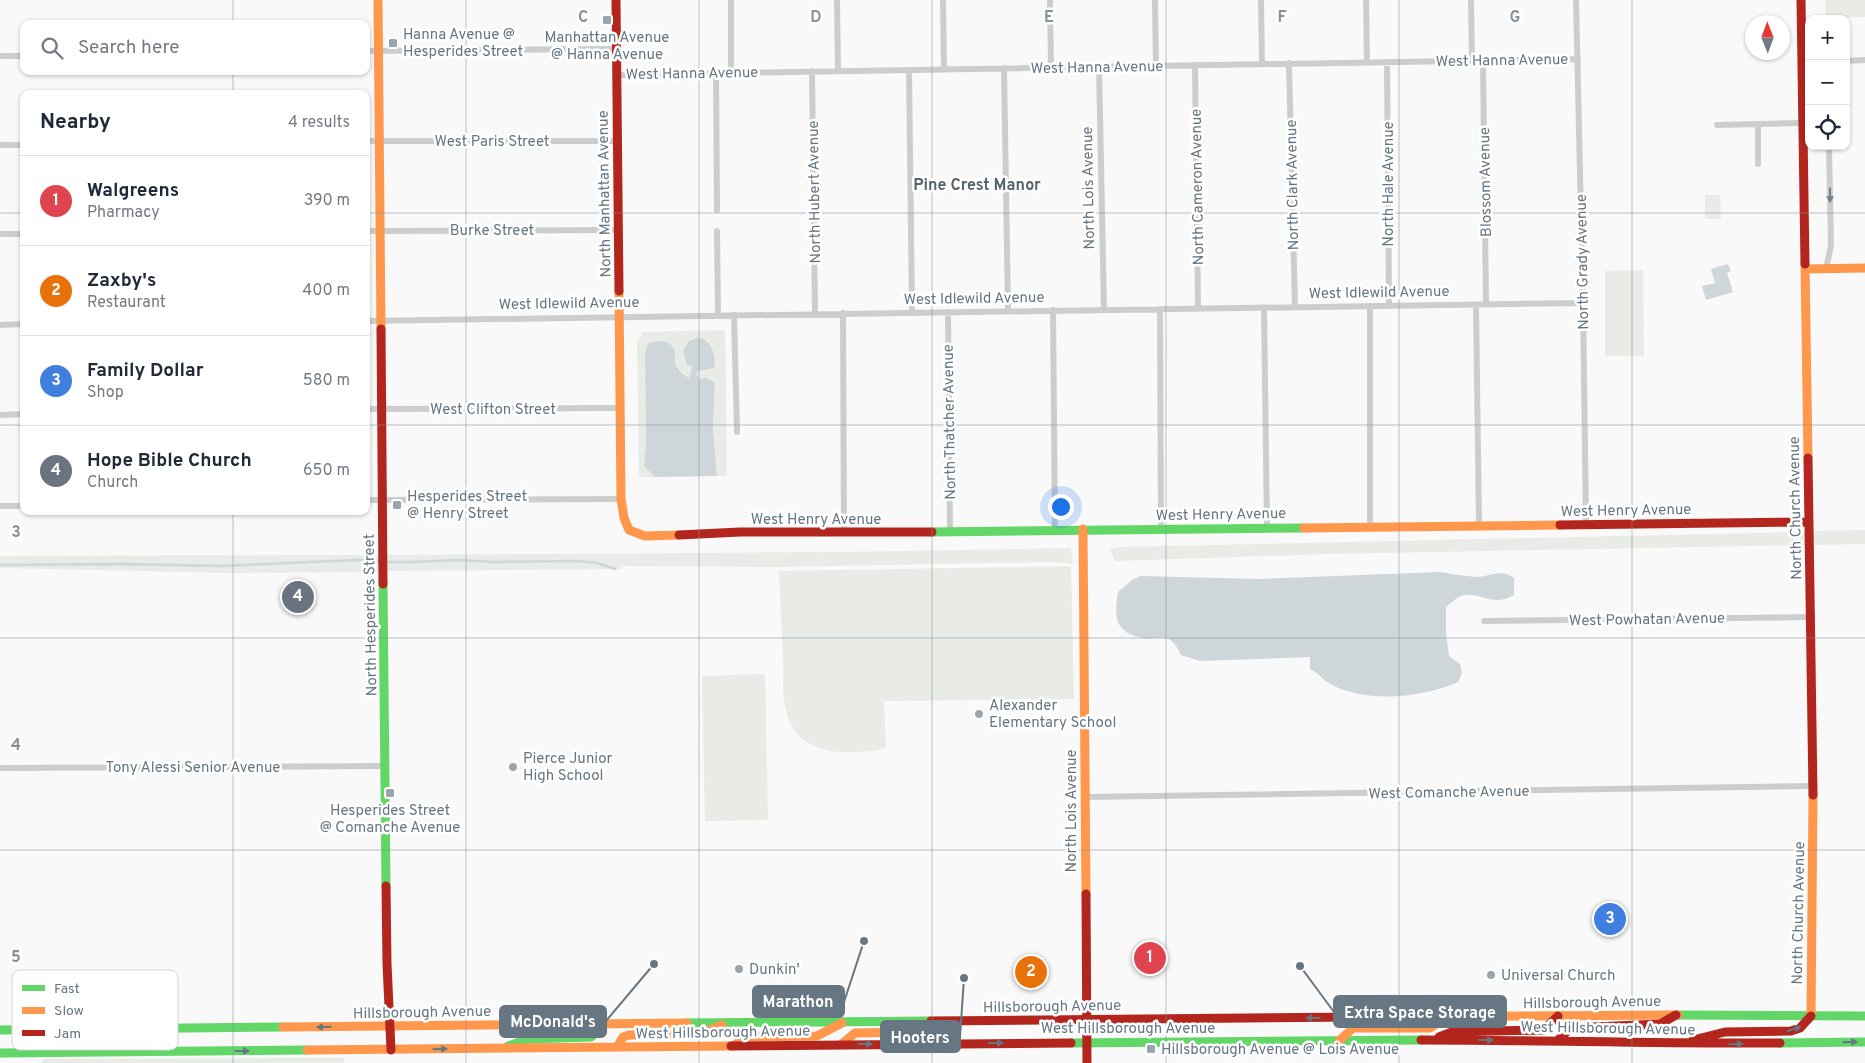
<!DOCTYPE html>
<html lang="en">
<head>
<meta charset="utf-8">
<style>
	body { margin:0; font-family:Overpass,sans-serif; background:#f2f2f3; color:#1f2937 }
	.controls { position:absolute; right:15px; top:15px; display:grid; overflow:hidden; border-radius:10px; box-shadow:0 1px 4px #0004 }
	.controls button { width:45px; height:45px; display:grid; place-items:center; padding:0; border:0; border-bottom:1px solid #e0e1e3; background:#fff; color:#1f2937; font:25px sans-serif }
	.compass { position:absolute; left:1745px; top:15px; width:45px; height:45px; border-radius:50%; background:#fff; box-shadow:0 1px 4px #0004; rotate:359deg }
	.you { position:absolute; left:1060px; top:506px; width:18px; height:18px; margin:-12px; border:4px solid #fff; border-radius:50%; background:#1a73e8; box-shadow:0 0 0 8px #1a73e833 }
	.badge { display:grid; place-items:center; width:32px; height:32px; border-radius:50%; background:#ea580c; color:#fff; font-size:16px; font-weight:700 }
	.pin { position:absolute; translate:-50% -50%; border:2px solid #fff; box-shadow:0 1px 5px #0006 }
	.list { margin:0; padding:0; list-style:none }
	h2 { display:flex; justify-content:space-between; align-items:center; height:65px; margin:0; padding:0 20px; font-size:21px }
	h2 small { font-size:16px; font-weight:400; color:#747a83 }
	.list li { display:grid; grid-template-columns:32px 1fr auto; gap:15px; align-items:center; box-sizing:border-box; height:90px; padding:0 20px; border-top:1px solid #e0e1e3 }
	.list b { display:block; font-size:19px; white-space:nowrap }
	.list p { margin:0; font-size:16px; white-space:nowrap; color:#747a83 }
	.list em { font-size:16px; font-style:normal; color:#747a83 }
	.icon { flex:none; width:28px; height:28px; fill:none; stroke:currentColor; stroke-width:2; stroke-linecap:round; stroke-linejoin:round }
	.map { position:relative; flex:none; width:1865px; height:1063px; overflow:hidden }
	.search { position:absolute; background:#fff; box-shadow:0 1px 4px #0004; left:20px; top:20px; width:350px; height:55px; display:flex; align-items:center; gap:12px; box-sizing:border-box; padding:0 18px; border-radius:10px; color:#747a83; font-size:19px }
	.panel { position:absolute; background:#fff; box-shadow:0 1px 4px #0004; left:20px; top:90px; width:350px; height:425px; border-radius:10px }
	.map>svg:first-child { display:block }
	.green { fill:#e8ebe6 }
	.water { fill:#ced6d9 }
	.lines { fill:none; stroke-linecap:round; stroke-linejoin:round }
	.stream { stroke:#ced6d9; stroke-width:2.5 }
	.street { stroke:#cccece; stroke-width:6 }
	.fast { stroke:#63d668; stroke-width:9 }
	.slow { stroke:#ff974d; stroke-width:9 }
	.jam { stroke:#b3261e; stroke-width:9 }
	.oneway { fill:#707f8a }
	.oneway2 { fill:#667682 }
	.grid { fill:none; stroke:#85929b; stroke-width:1; stroke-opacity:0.55 }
	.poi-dot { fill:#99a4ac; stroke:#fff; stroke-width:2 }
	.labels { text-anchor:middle; stroke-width:5; stroke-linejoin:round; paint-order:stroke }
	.poi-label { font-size:15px; fill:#667682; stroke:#fff; text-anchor:start }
	.street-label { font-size:15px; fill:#667682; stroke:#fff }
	.neighbourhood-label { font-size:16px; font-weight:bold; fill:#57646d; stroke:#fff }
	.key { fill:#fff; stroke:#d1d6da; stroke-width:1 }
	.key-label { font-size:14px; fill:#667682 }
	.grid-label { font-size:16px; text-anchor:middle; font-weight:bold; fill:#85929b; stroke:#fff; stroke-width:5; stroke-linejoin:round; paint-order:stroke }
	.leader { fill:none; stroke:#667682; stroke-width:2 }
	.callout-dot { fill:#667682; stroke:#fff; stroke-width:2 }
	.callout { fill:#667682; stroke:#667682; stroke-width:2 }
	.callout-label { font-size:16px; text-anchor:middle; font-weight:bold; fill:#fff }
</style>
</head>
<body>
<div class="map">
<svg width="1865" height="1063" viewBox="0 0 1865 1063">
	<rect width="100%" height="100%" fill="#f9f9f9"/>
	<path class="green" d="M1825,0h40v17l-39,1z
		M1705,195h15l1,24h-16z
		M1643,270l1,86h-39v-85z
		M725,330l2,146h-10l-4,-49 2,-44c-7,-2 -18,-3 -18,-12l8,-1 8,-19 -6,-10 -14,-1 -4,1 3,25 -3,12 -11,-10 -4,-7 1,-5 -27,-12 -3,8 1,92 -2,22 11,11h-16l-2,-134 6,-11z
		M1865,530v14l-52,1v-14z
		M1805,532v13l-477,9 -213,7 -5,-12 9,-2z
		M1071,548l2,16 -22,-2 -272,5 -156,-1 -3,3 -232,2 -1,-16 457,-3z
		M379,555v17l-143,1 -236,-5v-12z
		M1071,566l3,133 -190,2 2,47c-32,7 -83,10 -97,-28 -8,-20 -5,-41 -6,-61 -1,-29 -3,-58 -4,-88z
		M765,674l3,146 -63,1 -3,-145z
		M344,1058v5h-302v-4z"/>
	<path class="water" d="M1728,264l3,7 -4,2 6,19 -27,8 -4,-14 13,-3 -4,-14z
		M697,338c14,0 20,18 17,30l-17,3v4l3,4 6,-1 9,5 -2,44 4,49 -62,1 -11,-11 2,-22 -1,-92 3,-8c10,-4 23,-5 27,8 1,4 -1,7 0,11 3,7 8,11 14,15l3,-12 -5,-1 -4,-14 6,-10z
		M1440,572c12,2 24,4 36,5 14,0 24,-9 38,1v17c-24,14 -36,-7 -55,2 -4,2 -9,7 -13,10v26l3,23 11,8 2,9 -4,9c-36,16 -91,21 -126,3 -8,-4 -13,-12 -22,-16v-12l-110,4 -19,-6c-3,-6 -7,-15 -15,-17 -7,-2 -15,2 -23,0 -29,-5 -29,-22 -25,-46l14,-12 8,-4 120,3z"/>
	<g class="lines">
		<path class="stream" d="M386,562h25l47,-2 36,2 84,-1 19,2 18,6
			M0,565l125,-1 96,2 137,-6 22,1"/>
		<path class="street" d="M731,0v73
			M837,0l1,71
			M943,0l1,69
			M1050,0l1,67
			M1155,0l1,66
			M1261,0l1,64
			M1366,0l1,62
			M1471,0l1,60
			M1576,0l7,303 3,221
			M366,51l251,-2
			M0,56h24
			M1483,60l3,245
			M1846,61l19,-1
			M1387,62l2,244
			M1289,63l6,244
			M1195,65l3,243
			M1099,67l5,243
			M1004,68l4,243
			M909,70l3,242
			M812,71l3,242
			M716,73l1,137
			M617,75l961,-16
			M1758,124v40
			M1717,125l85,-2
			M366,141h252
			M0,145h24
			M366,231l253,-1
			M717,231l1,84
			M0,234h24
			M1826,269l5,-24 -2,-99
			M1476,305l3,220
			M1370,306v220
			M1264,308l3,219
			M1160,309l1,220
			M1053,310l2,220
			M948,312l2,220
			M843,313l1,220
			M734,315l3,117
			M366,321l1217,-18
			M0,325l24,-1
			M366,409l254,-1
			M0,415l24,-1
			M366,500l255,-1
			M0,506h24
			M1484,621l327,-4
			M0,768l386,-2
			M1085,797l728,-11"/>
		<path class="fast" d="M932,532l372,-4
			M383,584l3,302
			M1678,1015l187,1
			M687,1023l244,-2
			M0,1030l283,-3
			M1071,1043l350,-3
			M1780,1043l85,-1
			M508,1046l21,-7 62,-2 5,-4 2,-9
			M0,1053l307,-3
			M34,1053l6,-7 10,-3 66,-3 9,-5 3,-6"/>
		<path class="slow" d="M378,0l3,329
			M1805,264l3,194
			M1805,269l60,-1
			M619,291l2,208 3,19 5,12 16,6 34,-1
			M1304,528l256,-3
			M1083,529l3,365
			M1811,1016l2,-221
			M1358,1017l320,-2
			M283,1027l404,-4
			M1339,1041l14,-13h77l17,-11
			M842,1044l13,-11 65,-1 17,-11
			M734,1046l11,-9 72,-1 25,-13
			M617,1047l6,-10 6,-2 74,-2 19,-8
			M307,1050l424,-4"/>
		<path class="jam" d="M616,0l3,291
			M1801,0l4,264
			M381,329l2,255
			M1808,458l5,337
			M1560,525l248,-3
			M679,535l61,-3h192
			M386,886l1,78 4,86
			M1086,894l1,169
			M931,1021l427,-4
			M1439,1037l13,-5 91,-2 15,-14
			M1421,1040c120,0 239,4 359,3
			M1558,1040l13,-12 89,-4 16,-9
			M1693,1040l32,-8 66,-1 9,-3 11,-12
			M731,1046l340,-3"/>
	</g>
	<defs><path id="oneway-solid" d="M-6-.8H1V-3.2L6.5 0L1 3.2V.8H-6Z" transform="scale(1.25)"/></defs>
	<use class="oneway" href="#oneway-solid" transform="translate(1830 195) rotate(89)"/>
	<g class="oneway2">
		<use href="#oneway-solid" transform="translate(1313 1018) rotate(180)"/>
		<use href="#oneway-solid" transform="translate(324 1027) rotate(179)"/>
		<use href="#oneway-solid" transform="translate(1794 1029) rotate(-18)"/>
		<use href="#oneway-solid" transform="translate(1486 1040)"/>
		<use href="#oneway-solid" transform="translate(1850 1042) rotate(-1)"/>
		<use href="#oneway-solid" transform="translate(996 1043)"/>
		<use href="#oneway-solid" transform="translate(865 1044)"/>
		<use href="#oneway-solid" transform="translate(1736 1044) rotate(-1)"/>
		<use href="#oneway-solid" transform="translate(440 1049) rotate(-1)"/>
		<use href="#oneway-solid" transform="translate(242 1051)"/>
	</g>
	<path class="grid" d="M233,0v24M466,0v1063M699,0v1063M932,0v1063M1166,0v1063M1399,0v1063M1632,0v1063M233,71v23M0,213h24M366,213h1499M0,425h24M366,425h1499M233,511v552M0,638h1865M0,850h1865"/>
	<g class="poi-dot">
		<rect x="602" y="15" width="10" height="10" rx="2.5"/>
		<rect x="388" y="38" width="10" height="10" rx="2.5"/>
		<rect x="392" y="500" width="10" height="10" rx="2.5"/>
		<circle cx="979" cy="714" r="5"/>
		<circle cx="513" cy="767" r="5"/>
		<rect x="385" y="788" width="10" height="10" rx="2.5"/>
		<circle cx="739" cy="969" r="5"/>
		<circle cx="1491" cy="975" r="5"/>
		<rect x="1146" y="1044" width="10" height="10" rx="2.5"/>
	</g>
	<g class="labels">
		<g class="poi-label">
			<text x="403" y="39">Hanna Avenue @<tspan x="403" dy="17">Hesperides Street</tspan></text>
			<text x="607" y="42" text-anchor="middle">Manhattan Avenue<tspan x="607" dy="17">@ Hanna Avenue</tspan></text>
			<text x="407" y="501">Hesperides Street<tspan x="407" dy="17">@ Henry Street</tspan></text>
			<text x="989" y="710">Alexander<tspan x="989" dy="17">Elementary School</tspan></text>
			<text x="523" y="763">Pierce Junior<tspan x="523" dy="17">High School</tspan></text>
			<text x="390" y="815" text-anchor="middle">Hesperides Street<tspan x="390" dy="17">@ Comanche Avenue</tspan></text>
			<text x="749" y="974">Dunkin'</text>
			<text x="1501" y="980">Universal Church</text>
			<text x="1161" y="1054">Hillsborough Avenue @ Lois Avenue</text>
		</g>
		<g class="street-label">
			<text transform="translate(1502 60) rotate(-1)" y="5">West Hanna Avenue</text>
			<text transform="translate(1097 67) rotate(-1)" y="5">West Hanna Avenue</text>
			<text transform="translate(692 73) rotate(-1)" y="5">West Hanna Avenue</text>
			<text x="492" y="146">West Paris Street</text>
			<text transform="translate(1485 182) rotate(-91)" y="5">Blossom Avenue</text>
			<text transform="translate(1388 184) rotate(-90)" y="5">North Hale Avenue</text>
			<text transform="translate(1292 185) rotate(-91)" y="5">North Clark Avenue</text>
			<text transform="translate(1197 187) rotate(-91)" y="5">North Cameron Avenue</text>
			<text transform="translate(1088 188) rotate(-91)" y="5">North Lois Avenue</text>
			<text transform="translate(814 192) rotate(-91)" y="5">North Hubert Avenue</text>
			<text transform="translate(604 194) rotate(-91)" y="5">North Manhattan Avenue</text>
			<text x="492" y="235">Burke Street</text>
			<text transform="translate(1582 262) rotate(-91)" y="5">North Grady Avenue</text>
			<text transform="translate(1379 292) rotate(-1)" y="5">West Idlewild Avenue</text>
			<text transform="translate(974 298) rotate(-1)" y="5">West Idlewild Avenue</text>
			<text transform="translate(569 303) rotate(-1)" y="5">West Idlewild Avenue</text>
			<text x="493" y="414">West Clifton Street</text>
			<text transform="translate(949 422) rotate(-91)" y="5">North Thatcher Avenue</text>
			<text transform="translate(1795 508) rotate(-91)" y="5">North Church Avenue</text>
			<text transform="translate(1626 510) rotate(-1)" y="5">West Henry Avenue</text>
			<text transform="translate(1221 514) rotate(-1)" y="5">West Henry Avenue</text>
			<text x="816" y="524">West Henry Avenue</text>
			<text transform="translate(370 615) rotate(-91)" y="5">North Hesperides Street</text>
			<text transform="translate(1647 619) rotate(-1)" y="5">West Powhatan Avenue</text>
			<text x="193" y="772">Tony Alessi Senior Avenue</text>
			<text transform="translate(1449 792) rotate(-1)" y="5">West Comanche Avenue</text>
			<text transform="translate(1071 811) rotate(-90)" y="5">North Lois Avenue</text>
			<text transform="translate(1798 913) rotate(-89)" y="5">North Church Avenue</text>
			<text transform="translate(1592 1002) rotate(-1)" y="5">Hillsborough Avenue</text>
			<text transform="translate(1052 1006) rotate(-1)" y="5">Hillsborough Avenue</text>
			<text transform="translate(422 1012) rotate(-1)" y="5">Hillsborough Avenue</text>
			<text x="1128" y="1033">West Hillsborough Avenue</text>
			<text transform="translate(1608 1028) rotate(1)" y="5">West Hillsborough Avenue</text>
			<text transform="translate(723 1032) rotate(-1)" y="5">West Hillsborough Avenue</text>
		</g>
		<g class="neighbourhood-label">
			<text x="977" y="190">Pine Crest Manor</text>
		</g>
	</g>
	<rect x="12" y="970" width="166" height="80" rx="8" class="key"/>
	<rect x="22" y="985" width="23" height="6" fill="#63d668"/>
	<rect x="22" y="1007" width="23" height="7" fill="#ff974d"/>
	<rect x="22" y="1030" width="23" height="6" fill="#b3261e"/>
	<g class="key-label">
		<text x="54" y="993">Fast</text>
		<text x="54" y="1015">Slow</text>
		<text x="54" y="1038">Jam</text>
	</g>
	<g class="grid-label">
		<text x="583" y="22">C</text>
		<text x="816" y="22">D</text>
		<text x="1049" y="22">E</text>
		<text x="1282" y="22">F</text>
		<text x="1515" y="22">G</text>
		<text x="16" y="537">3</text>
		<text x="16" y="750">4</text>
		<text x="16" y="962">5</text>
	</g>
	<path class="leader" d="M864 941L844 1002M1300 966L1334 1012M654 964L606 1021M964 978L960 1037"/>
	<g class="callout-dot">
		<circle cx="864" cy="941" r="5"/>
		<circle cx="1300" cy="966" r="5"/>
		<circle cx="654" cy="964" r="5"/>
		<circle cx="964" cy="978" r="5"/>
	</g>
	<g class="callout">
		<rect x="753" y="986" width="91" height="31" rx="5"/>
		<rect x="1334" y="996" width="172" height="31" rx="5"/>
		<rect x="500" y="1006" width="106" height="31" rx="5"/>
		<rect x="881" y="1021" width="79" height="31" rx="5"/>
	</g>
	<g class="callout-label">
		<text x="798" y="1007">Marathon</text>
		<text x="1420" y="1018">Extra Space Storage</text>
		<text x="553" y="1027">McDonald's</text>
		<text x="920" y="1043">Hooters</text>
	</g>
</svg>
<div class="controls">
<button>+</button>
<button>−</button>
<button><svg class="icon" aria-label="locate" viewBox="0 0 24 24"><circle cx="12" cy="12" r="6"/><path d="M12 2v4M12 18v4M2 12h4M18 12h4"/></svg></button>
</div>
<svg class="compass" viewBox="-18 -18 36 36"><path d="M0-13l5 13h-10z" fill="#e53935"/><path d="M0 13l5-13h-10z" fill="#747a83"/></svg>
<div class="you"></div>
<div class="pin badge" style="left:1150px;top:958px;background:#e0444e">1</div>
<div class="pin badge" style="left:1031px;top:972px;background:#e8710a">2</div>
<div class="pin badge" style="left:1610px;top:919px;background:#3f7fe0">3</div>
<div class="pin badge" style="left:298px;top:597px;background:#6b7280">4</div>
<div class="search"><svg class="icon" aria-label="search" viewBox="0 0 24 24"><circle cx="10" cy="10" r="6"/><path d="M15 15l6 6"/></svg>Search here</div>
<section class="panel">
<h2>Nearby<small>4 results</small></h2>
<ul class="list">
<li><span class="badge" style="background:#e0444e">1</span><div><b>Walgreens</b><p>Pharmacy</p></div><em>390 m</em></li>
<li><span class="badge" style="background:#e8710a">2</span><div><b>Zaxby's</b><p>Restaurant</p></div><em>400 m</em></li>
<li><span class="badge" style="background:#3f7fe0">3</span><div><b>Family Dollar</b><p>Shop</p></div><em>580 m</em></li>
<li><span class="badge" style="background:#6b7280">4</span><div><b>Hope Bible Church</b><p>Church</p></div><em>650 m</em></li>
</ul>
</section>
</div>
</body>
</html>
